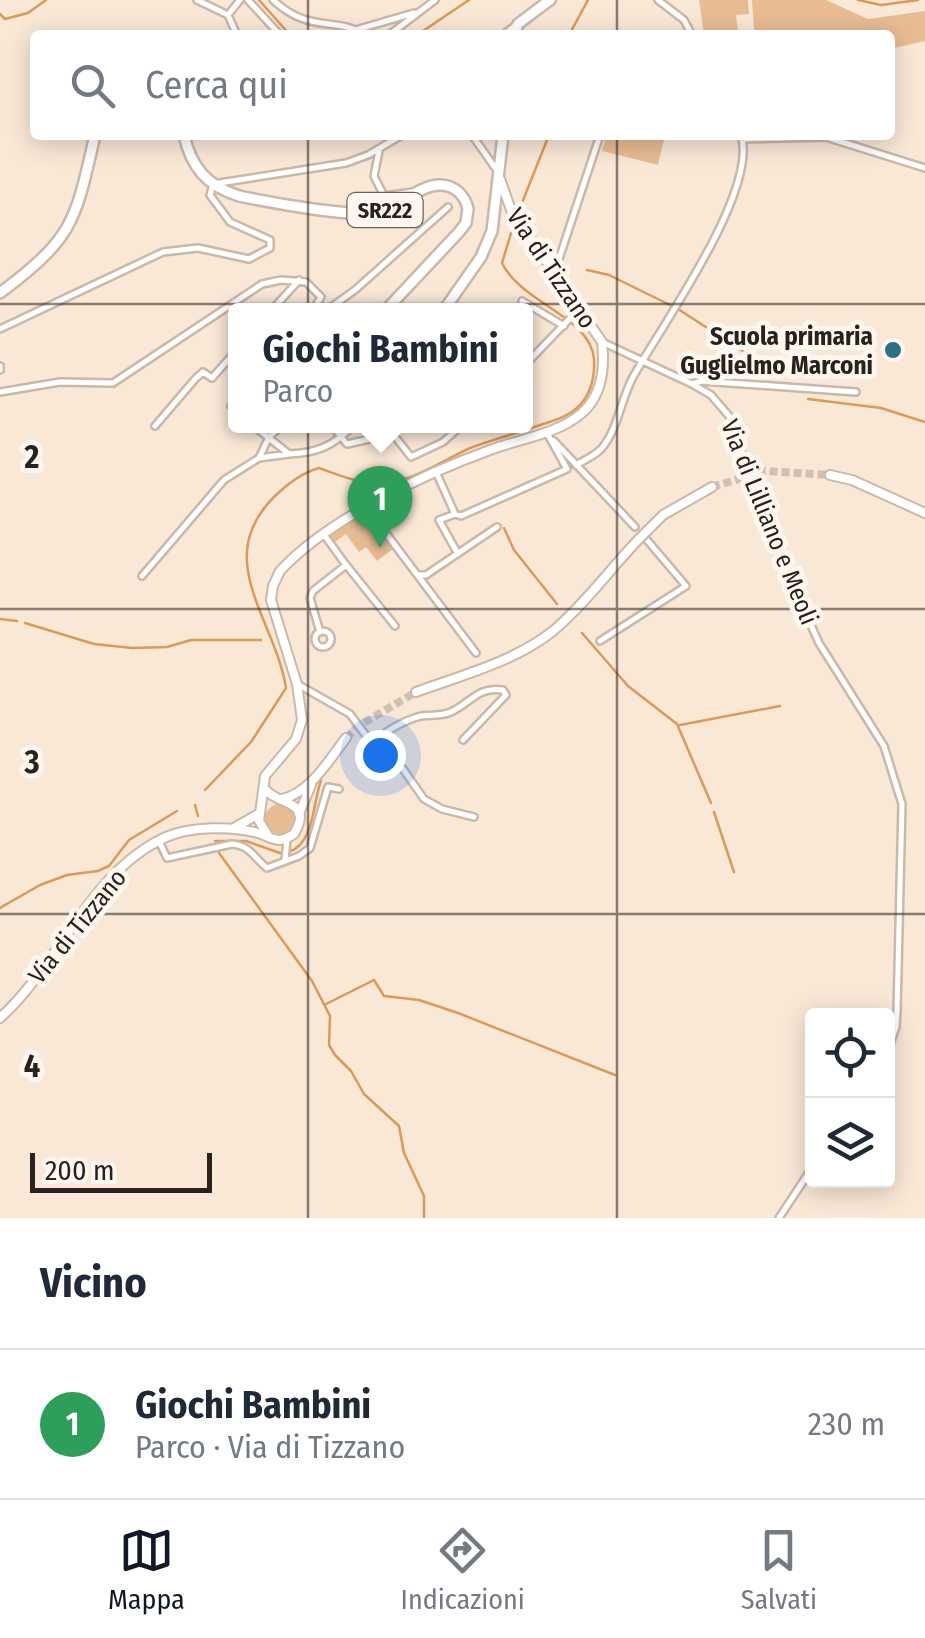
<!DOCTYPE html>
<html lang="it">
<head>
<meta charset="utf-8">
<style>
	body { margin:0; font-family:"Fira Sans Condensed",sans-serif; background:#f2f2f3; color:#1f2937 }
	.controls { position:absolute; right:30px; bottom:30px; display:grid; overflow:hidden; border-radius:10px; box-shadow:0 5px 25px #0003 }
	.controls button { width:90px; height:90px; display:grid; place-items:center; padding:0; border:0; border-bottom:2px solid #e0e1e3; background:#fff; color:#1f2937; font:50px sans-serif }
	.scale { position:absolute; left:30px; bottom:25px; width:182px; box-sizing:border-box; padding-left:10px; border:5px solid #29221c; border-top:0; font-size:28px; line-height:35px; white-space:nowrap; color:#29221c; -webkit-text-stroke:8px #fef7f0; paint-order:stroke }
	.you { position:absolute; left:380px; top:755px; width:35px; height:35px; margin:-25px; border:8px solid #fff; border-radius:50%; background:#1a73e8; box-shadow:0 0 0 15px #1a73e833 }
	.badge { display:grid; place-items:center; width:65px; height:65px; border-radius:50%; background:#111827; color:#fff; font-size:32px; font-weight:700 }
	.pin { position:absolute; translate:-50% -82px; filter:drop-shadow(0 2px 5px #0008) }
	.pin::after { content:''; position:absolute; top:52px; width:35px; height:30px; background:inherit; clip-path:polygon(0 0,100% 0,50% 100%) }
	.popup { position:absolute; left:228px; top:303px; width:305px; height:130px; box-sizing:border-box; display:grid; place-content:center; border-radius:10px; background:#fff; filter:drop-shadow(0 2px 8px #0005); font-size:32px; white-space:nowrap; color:#747a83 }
	.popup b { font-size:38px; color:#1f2937 }
	.popup::after { content:''; position:absolute; left:50%; top:100%; margin-left:-20px; border:20px solid transparent; border-top-color:#fff }
	.list { margin:0; padding:0; list-style:none }
	h2 { display:flex; justify-content:space-between; align-items:center; height:130px; margin:0; padding:0 40px; font-size:42px }
	h2 small { font-size:32px; font-weight:400; color:#747a83 }
	.list li { display:grid; grid-template-columns:65px 1fr auto; gap:30px; align-items:center; box-sizing:border-box; height:150px; padding:0 40px; border-top:2px solid #e0e1e3 }
	.list b { display:block; font-size:38px; white-space:nowrap }
	.list p { margin:0; font-size:32px; white-space:nowrap; color:#747a83 }
	.list em { font-size:32px; font-style:normal; color:#747a83 }
	.icon { flex:none; width:55px; height:55px; fill:none; stroke:currentColor; stroke-width:2; stroke-linecap:round; stroke-linejoin:round }
	.map { position:relative; flex:none; width:925px; height:1218px; overflow:hidden }
	.search { position:absolute; background:#fff; box-shadow:0 5px 25px #0003; left:30px; right:30px; top:30px; height:110px; display:flex; align-items:center; gap:25px; box-sizing:border-box; padding:0 35px; border-radius:10px; color:#747a83; font-size:38px }
	.sheet { height:280px; background:#fff }
	nav { display:flex; justify-content:space-around; align-items:center; box-sizing:border-box; height:140px; border-top:2px solid #e0e1e3; background:#fff; font-size:28px; color:#747a83 }
	nav a { display:grid; justify-items:center; gap:5px }
	nav .on { color:#111827 }
	.map>svg:first-child { display:block }
	.green { fill:#e8bc93 }
	.lines { fill:none; stroke-linecap:round; stroke-linejoin:round }
	.stream { stroke:#d95; stroke-width:2.5 }
	.secondary-tunnel { stroke:#d0c0b2; stroke-width:8; stroke-dasharray:8 4; stroke-linecap:butt }
	.street-casing { stroke:#cab8a8; stroke-width:10 }
	.secondary-casing { stroke:#cab8a8; stroke-width:12 }
	.primary-casing { stroke:#cab8a8; stroke-width:14 }
	.street { stroke:#fff; stroke-width:5 }
	.secondary { stroke:#fff; stroke-width:8 }
	.primary { stroke:#fff; stroke-width:9 }
	.secondary-bridge-casing { stroke:#cab8a8; stroke-width:12; stroke-linecap:butt }
	.secondary-bridge { stroke:#fff; stroke-width:8 }
	.grid { fill:none; stroke:#29221c; stroke-width:2.5; stroke-opacity:0.55 }
	.poi-dot { fill:#2b717f; stroke:#fef7f0; stroke-width:4 }
	.labels { text-anchor:middle; stroke-width:10; stroke-linejoin:round; paint-order:stroke }
	.shield { fill:#fef7f0; stroke:#69625c; stroke-width:2.5 }
	.shield-label { font-size:22px; font-weight:bold; fill:#29221c }
	.street-label { font-size:25px; fill:#29221c; stroke:#fef7f0 }
	.poi-label { font-size:25px; font-weight:bold; fill:#29221c; stroke:#fef7f0; text-anchor:end }
	.grid-label { font-size:32px; text-anchor:middle; font-weight:bold; fill:#29221c; stroke:#fef7f0; stroke-width:10; stroke-linejoin:round; paint-order:stroke }
</style>
</head>
<body>
<div class="map">
<svg width="925" height="1218" viewBox="0 0 925 1218">
	<rect width="100%" height="100%" fill="#fae8d7"/>
	<path class="green" d="M699,0h49l1,14 -13,1 2,16 -34,3z
		M752,0h74l42,19 57,-8v30l-35,8v-14h-85l-5,-5 -3,4 -43,-4z
		M606,135h59l-7,30 -56,-14z
		M361,513l6,1 26,35 -16,12 -11,-14 -7,5 -13,-18 -11,8 -4,-6z
		M265 819a15 15 0 1 1 30 0a15 15 0 1 1-30 0Z"/>
	<g class="lines">
		<path class="stream" d="M259,0l31,35
			M858,0l23,5 37,-5
			M0,14l5,5 23,-6 18,-13
			M417,35l52,-35
			M569,35l19,-35
			M518,213l31,-78
			M587,270l22,5 63,31
			M678,309l91,59
			M808,399l73,9 44,14
			M504,528l10,22 43,54
			M0,619l17,2
			M25,623l69,21 38,4 35,-1 24,-7h70
			M582,633l46,53 49,38 34,79
			M680,725l100,-19
			M205,790l46,-48 35,-54c-11,-69 -74,-128 -13,-190 13,-13 28,-25 46,-30 23,8 49,20 74,14 26,-5 53,-23 77,-34 24,-9 49,-15 73,-24 12,-4 24,-7 34,-16 14,-13 18,-31 17,-49 -3,-42 -73,-56 -92,-96l13,-43
			M195,805l3,11
			M714,812l20,60
			M215,841h31l34,12
			M289,852c25,-8 24,-49 32,-72
			M219,853l93,128 18,35 -1,29 6,10 16,16 13,23 35,32 5,27 20,43v22
			M0,908l40,-23 27,-10 31,-4 11,-5 20,-26 48,-29
			M326,1004l48,-24 10,16 35,4 39,13 157,62"/>
		<path class="secondary-tunnel" d="M712,487l53,-16 65,4
			M346,738l14,-13 56,-33"/>
		<g class="street-casing">
			<path id="street" d="M197,0l31,15
				M248,0l32,35
				M273,0c37,34 60,16 94,35
				M658,0l26,20 8,15
				M359,29l55,-16
				M237,35l-9,-20 12,-15
				M389,35l46,-35
				M503,35l13,-10
				M472,135l26,37
				M743,139l83,-2 99,31
				M379,151l-5,25 10,20 29,-4
				M555,271l45,-136
				M522,301l42,25
				M272,310l27,-30
				M327,310l28,-20 93,-83
				M0,329l163,-77 35,-4 51,11 21,-11v-8l-40,-18 -20,-27 3,-11 133,-21 22,-8 34,-20
				M602,342l90,42 19,11 18,21 44,124 46,103 65,103 18,58 -5,207 -1,16 -8,23
				M525,365l53,-55
				M0,366v4
				M692,384l10,-3 154,11
				M0,392l60,-10 53,1 149,-99 19,-4 25,2 15,15 -8,13
				M235,400l-4,6 4,4
				M155,426l41,-48 7,-6 9,6 23,-26
				M254,426l35,28c28,-1 44,-8 64,-28
				M332,426l15,18 46,-10 18,23 32,-15 18,-16
				M377,435l14,-9
				M554,441l81,86
				M259,458l30,-4
				M576,465c8,-5 19,-9 26,-17 16,-19 19,-49 31,-71 29,-52 126,-187 108,-242
				M436,472l19,42
				M367,508l109,145
				M458,554l-19,-34 16,-6 6,2 106,-47 -20,-36
				M347,566l48,60
				M418,575h8l71,-48
				M142,576l82,-96 35,-22 10,-21 12,-11
				M315 639a8 8 0 1 1 16 0a8 8 0 1 1-16 0Z
				M320,632l-10,-34 3,-7 33,-26 -21,-29
				M600,641l86,-55 -39,-46
				M299,685l51,29 23,31 30,24 21,30 18,10 32,8
				M373,745c9,-13 32,-25 48,-29 11,-2 21,1 32,-5 18,-9 26,-25 50,-21l3,5 -43,45
				M159,841l8,17 65,-14c19,2 21,13 35,24l32,-12 11,-8 18,-61 11,2
				M285,860l2,-21
				M779,1218l33,-50"/>
		</g>
		<g class="secondary-casing">
			<path id="secondary" d="M830,475l22,5 73,33
				M646,532l17,-17 49,-28
				M416,692c46,-17 98,-30 137,-61 33,-28 57,-62 86,-92
				M282,799c28,-6 47,-39 64,-61
				M299,814l12,-29
				M234,828l26,-15
				M269,837l-10,-16 6,-45 31,-37 6,-19 -5,-36 -26,-84 2,-14 7,-15c48,-52 144,-97 210,-121 29,-11 68,-16 92,-37 20,-18 23,-46 20,-71l-91,-132 -11,-31
				M0,1018c60,-54 89,-146 166,-181 25,-11 66,-11 92,-4 7,2 14,7 22,7 7,-1 9,-3 14,-6 20,-34 -15,-28 -28,-44"/>
		</g>
		<g class="primary-casing">
			<path id="primary" d="M514,35l4,-11 32,-24
				M184,135c7,32 23,51 55,61 29,6 113,22 139,16 21,-5 42,-28 63,-27 15,1 24,11 27,24l-2,14 -7,9 -73,78
				M0,293c74,-56 75,-70 95,-158
				M444,310l37,-53 11,-26 11,-96"/>
		</g>
		<use href="#street" class="street"/>
		<use href="#secondary" class="secondary"/>
		<use href="#primary" class="primary"/>
		<g class="secondary-bridge-casing">
			<path id="secondary-bridge" d="M639,539l7,-7"/>
		</g>
		<use href="#secondary-bridge" class="secondary-bridge"/>
	</g>
	<path class="grid" d="M308,0v35M617,0v35M308,135v1083M617,135v1083M0,304h925M0,609h925M0,914h925"/>
	<circle class="poi-dot" cx="893" cy="350" r="10"/>
	<g class="labels">
		<rect class="shield" x="347.5" y="193" width="75" height="34" rx="8"/>
		<g class="shield-label">
			<text x="385" y="218">SR222</text>
		</g>
		<g class="street-label">
			<text transform="translate(552 268) rotate(56)" y="9">Via di Tizzano</text>
			<text transform="translate(770 522) rotate(68)" y="9">Via di Lilliano e Meoli</text>
			<text transform="translate(77 926) rotate(-51)" y="9">Via di Tizzano</text>
		</g>
		<g class="poi-label">
			<text x="873" y="345">Scuola primaria<tspan x="873" dy="29">Guglielmo Marconi</tspan></text>
		</g>
	</g>
	<g class="grid-label">
		<text x="32" y="468">2</text>
		<text x="32" y="773">3</text>
		<text x="32" y="1077">4</text>
	</g>
</svg>
<div class="controls">
<button><svg class="icon" aria-label="locate" viewBox="0 0 24 24"><circle cx="12" cy="12" r="6"/><path d="M12 2v4M12 18v4M2 12h4M18 12h4"/></svg></button>
<button><svg class="icon" aria-label="layers" viewBox="0 0 24 24"><path d="M12 4l9 5-9 5-9-5zM3 14l9 5 9-5"/></svg></button>
</div>
<div class="scale">200 m</div>
<div class="you"></div>
<div class="pin badge" style="left:380px;top:548px;background:#2e9e5b">1</div>
<div class="popup"><b>Giochi Bambini</b>Parco</div>
<div class="search"><svg class="icon" aria-label="search" viewBox="0 0 24 24"><circle cx="10" cy="10" r="6"/><path d="M15 15l6 6"/></svg>Cerca qui</div>
</div>
<section class="sheet">
<h2>Vicino<small></small></h2>
<ul class="list">
<li><span class="badge" style="background:#2e9e5b">1</span><div><b>Giochi Bambini</b><p>Parco · Via di Tizzano</p></div><em>230 m</em></li>
</ul>
</section>
<nav>
<a class="on"><svg class="icon" aria-label="map" viewBox="0 0 24 24"><path d="M3 6l6-2 6 2 6-2v14l-6 2-6-2-6 2zM9 4v14M15 6v14"/></svg>Mappa</a>
<a><svg class="icon" aria-label="directions" viewBox="0 0 24 24"><path d="M12 3l9 9-9 9-9-9zM9 14v-3h6M13 9l2 2-2 2"/></svg>Indicazioni</a>
<a><svg class="icon" aria-label="saved" viewBox="0 0 24 24"><path d="M7 4h10v16l-5-4-5 4z"/></svg>Salvati</a>
</nav>
</body>
</html>
